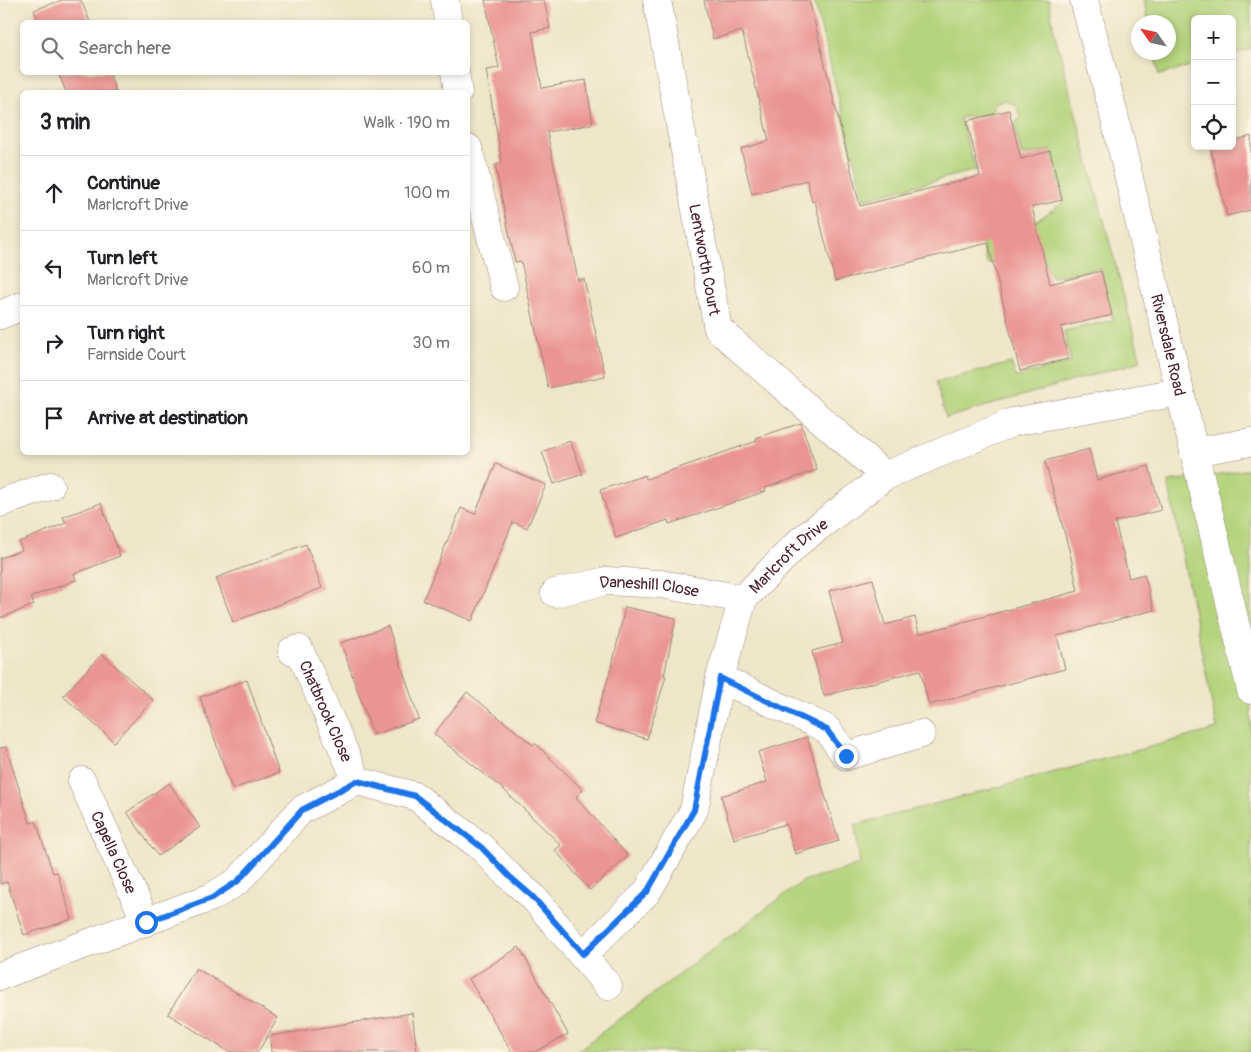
<!DOCTYPE html>
<html lang="en">
<head>
<meta charset="utf-8">
<style>
	body { margin:0; font-family:Pangolin,sans-serif; background:#f6f6f6; color:#202124 }
	.controls { position:absolute; right:15px; top:15px; display:grid; overflow:hidden; border-radius:8px; box-shadow:0 2px 8px #0003 }
	.controls button { width:45px; height:45px; display:grid; place-items:center; padding:0; border:0; border-bottom:1px solid #e0e0e0; background:#fff; color:#202124; font:25px sans-serif }
	.compass { position:absolute; left:1131px; top:15px; width:45px; height:45px; border-radius:50%; background:#fff; box-shadow:0 2px 8px #0003; rotate:304deg }
	.stop { position:absolute; width:15px; height:15px; margin:-11px; border:4px solid #1a73e8; border-radius:50%; background:#fff }
	.stop.end { background:#1a73e8; border-color:#fff; box-shadow:0 1px 5px #0008 }
	.list { margin:0; padding:0; list-style:none }
	h2 { display:flex; justify-content:space-between; align-items:center; height:65px; margin:0; padding:0 20px; font-size:21px }
	h2 small { font-size:16px; font-weight:400; color:#757577 }
	.list li { display:grid; grid-template-columns:32px 1fr auto; gap:15px; align-items:center; box-sizing:border-box; height:75px; padding:0 20px; border-top:1px solid #e0e0e0 }
	.list b { display:block; font-size:19px; white-space:nowrap }
	.list p { margin:0; font-size:16px; white-space:nowrap; color:#757577 }
	.list em { font-size:16px; font-style:normal; color:#757577 }
	.icon { flex:none; width:28px; height:28px; fill:none; stroke:currentColor; stroke-width:2; stroke-linecap:round; stroke-linejoin:round }
	.map { position:relative; flex:none; width:1251px; height:1052px; overflow:hidden }
	.search { position:absolute; background:#fff; box-shadow:0 2px 8px #0003; left:20px; top:20px; width:450px; height:55px; display:flex; align-items:center; gap:12px; box-sizing:border-box; padding:0 18px; border-radius:8px; color:#757577; font-size:19px }
	.panel { position:absolute; background:#fff; box-shadow:0 2px 8px #0003; left:20px; top:90px; width:450px; height:365px; border-radius:8px }
	.map>svg:first-child { display:block }
	.green { fill:#b3d37b; stroke:#7e7953 }
	.building { fill:#ea9493 }
	.lines { fill:none; stroke-linecap:round; stroke-linejoin:round }
	.street-casing { stroke:#9c827a; stroke-width:29 }
	.street { stroke:#fff; stroke-width:28 }
	.route { stroke:#1a73e8; stroke-width:6 }
	.labels { text-anchor:middle; stroke-width:5; stroke-linejoin:round; paint-order:stroke }
	.street-label { font-size:16px; fill:#4a1f2b; stroke:#fcf5e5 }
</style>
</head>
<body>
<div class="map">
<svg width="1251" height="1052" viewBox="0 0 1251 1052">
	<rect width="100%" height="100%" fill="#fcf5e5"/>
	<filter id="ink" filterUnits="userSpaceOnUse"><feTurbulence type="fractalNoise" baseFrequency=".02" numOctaves="2"/><feDisplacementMap in="SourceGraphic" scale="10" xChannelSelector="R" yChannelSelector="G"/><feConvolveMatrix kernelMatrix="1 2 1 2 8 2 1 2 1" color-interpolation-filters="sRGB"/></filter>
	<filter id="wash" filterUnits="userSpaceOnUse"><feTurbulence type="fractalNoise" baseFrequency=".0096" numOctaves="4" result="noise"/><feDisplacementMap in="SourceGraphic" scale="20" xChannelSelector="R" yChannelSelector="G"/><feGaussianBlur stdDeviation="1.12" result="paint"/><feColorMatrix in="noise" values="0 0 0 0 0 0 0 0 0 0 0 0 0 0 0 0 0 1.4 0 .05"/><feComposite in="paint" operator="in"/></filter>
	<g filter="url(#wash)">
		<rect width="100%" height="100%" fill="#ede6c8"/>
		<path class="green" d="M814,0h235l5,31 87,330 -195,57 -10,-36 75,-19 5,14 55,-15 -7,-31 49,-11 -12,-52 -49,9 -13,-27 -52,14 -5,-22 40,-11 42,-29 -13,-52 -29,6 -8,-31 6,-7 -3,-12 -11,-6 -10,2 -6,12 -30,4 16,52 -112,29z
			M1144,0h107v49l-19,6v-36h-37v46l-36,10 -5,-22 14,-1v-30h-20z
			M1251,469v583h-675l227,-171 57,-16 -5,-40 362,-96 -49,-247z"/>
		<g id="blocks">
			<path class="building" d="M62,0h19l9,22h-51l-5,-12z
				M485,0h59l6,28 -18,4 10,56 44,-8 7,44 -46,8 31,148 6,-1 21,97 -57,12 -27,-127 -6,1 -20,-97 7,-2 -16,-93 13,-2z
				M704,0h105l51,206 120,-30 -13,-55 42,-11 12,49 29,-8 12,49 -30,7 18,77 51,-13 11,44 -51,12 7,32 -48,12 -32,-128 -153,38 -20,-80 -3,1 -5,-22 -55,14 -11,-45 28,-8 -27,-110 -29,8z
				M58,72h51l7,20h-50z
				M1251,136v74l-24,6 -17,-70h22v-5z
				M801,423l16,47 -52,18 1,3 -52,18 -45,15 -1,-4 -52,18 -16,-48 45,-15 1,4 111,-38 -1,-3z
				M570,441l13,33 -29,10 -12,-32z
				M1089,449l8,31 52,-14 12,44 -46,12 14,56 15,-4 10,36 -97,26 8,33 -136,36 -9,-35 -96,26 -12,-45 31,-8 -14,-52 44,-12 12,46 30,-8 4,17 159,-43 -7,-34 -26,-96z
				M496,464l50,21 -19,43 -14,-6 -41,99 -49,-21 38,-92 14,6z
				M101,503l19,53 -46,18 2,6 -45,17 3,8 -34,13v-60l22,-8 -3,-8 47,-19 -3,-6z
				M306,544l16,44 -89,34 -17,-44z
				M625,607l51,11 -12,58h2l-19,63 -53,-16 18,-57z
				M388,626l31,93 -46,16 -32,-92z
				M102,654l51,46 -39,42 -51,-46z
				M247,680l32,93 -47,16 -32,-92z
				M467,692l66,53 2,-2 48,47 -7,7 52,59 -38,34 -35,-40 6,-5 -58,-56 -69,-55z
				M807,737l32,104 -44,13 -9,-30 -52,15 -13,-43 46,-14 -9,-30z
				M6,747l24,76 6,-2 17,52 4,-1 15,47 -48,16 -17,-53 -7,2v-136z
				M169,783l31,44 -42,29 -31,-44z
				M519,947l49,87 -33,18h-23l-43,-73z
				M196,968l82,50 -20,34h-29l-61,-38z
				M412,1013l5,39h-146l-1,-16z"/>
		</g>
	</g>
	<g filter="url(#ink)">
		<use href="#blocks" fill-opacity="0" stroke="#9c827a" stroke-width="1"/>
		<g class="lines">
			<g class="street-casing">
				<g id="street">
					<path d="M445,0l3,22"/>
					<path id="s1" d="M657,0l61,329 167,147"/>
					<path id="s2" d="M1084,0l29,111 138,579"/>
					<path d="M455,72l3,20"/>
					<path d="M468,148l36,139"/>
					<path d="M0,315l22,-9"/>
					<path d="M1194,452l57,-10"/>
					<path d="M0,503l50,-17"/>
					<path id="s3" d="M555,593l51,-12 55,3 82,15"/>
					<path id="s4" d="M292,651l7,-2 58,132"/>
					<path d="M720,678l107,51 19,27 75,-22"/>
					<path id="s5" d="M82,781l64,141"/>
					<path id="s6" d="M583,955l64,-63 47,-82 26,-132 23,-79 57,-58 85,-65 128,-54 166,-30"/>
					<path d="M0,976l212,-79 26,-16 63,-71 56,-29 58,15 66,51 29,30 22,19 76,90"/>
				</g>
			</g>
			<use href="#street" class="street"/>
		</g>
	</g>
	<g class="lines" filter="url(#ink)">
		<path class="route" d="M146,922l66,-24 26,-17 64,-71 55,-29 58,15 66,51 29,30 22,19 51,58 64,-62 47,-82 26,-132 107,52 19,26"/>
	</g>
	<g class="labels">
		<g class="street-label">
			<text dy="6" stroke="none"><textPath href="#s1" startOffset="264">Lentworth Court</textPath></text>
			<text dy="6" stroke="none"><textPath href="#s2" startOffset="355">Riversdale Road</textPath></text>
			<text dy="6" stroke="none"><textPath href="#s6" startOffset="464">Marlcroft Drive</textPath></text>
			<text dy="6" stroke="none"><textPath href="#s3" startOffset="96">Daneshill Close</textPath></text>
			<text dy="6" stroke="none"><textPath href="#s4" startOffset="75">Chatbrook Close</textPath></text>
			<text dy="6" stroke="none"><textPath href="#s5" startOffset="78">Capella Close</textPath></text>
		</g>
	</g>
</svg>
<div class="controls">
<button>+</button>
<button>−</button>
<button><svg class="icon" aria-label="locate" viewBox="0 0 24 24"><circle cx="12" cy="12" r="6"/><path d="M12 2v4M12 18v4M2 12h4M18 12h4"/></svg></button>
</div>
<svg class="compass" viewBox="-18 -18 36 36"><path d="M0-13l5 13h-10z" fill="#e53935"/><path d="M0 13l5-13h-10z" fill="#757577"/></svg>
<div class="stop" style="left:146px;top:922px"></div>
<div class="stop end" style="left:846px;top:756px"></div>
<div class="search"><svg class="icon" aria-label="search" viewBox="0 0 24 24"><circle cx="10" cy="10" r="6"/><path d="M15 15l6 6"/></svg>Search here</div>
<section class="panel">
<h2>3 min<small>Walk · 190 m</small></h2>
<ul class="list">
<li><svg class="icon" aria-label="ahead" viewBox="0 0 24 24"><path d="M12 20V5M6 11l6-6 6 6"/></svg><div><b>Continue</b><p>Marlcroft Drive</p></div><em>100 m</em></li>
<li><svg class="icon" aria-label="left" viewBox="0 0 24 24"><path d="M17 20v-9H6M10 6l-5 5 5 5"/></svg><div><b>Turn left</b><p>Marlcroft Drive</p></div><em>60 m</em></li>
<li><svg class="icon" aria-label="right" viewBox="0 0 24 24"><path d="M7 20v-9h11M14 6l5 5-5 5"/></svg><div><b>Turn right</b><p>Farnside Court</p></div><em>30 m</em></li>
<li><svg class="icon" aria-label="arrive" viewBox="0 0 24 24"><path d="M6 21V4h12l-3 4 3 4H6"/></svg><div><b>Arrive at destination</b></div></li>
</ul>
</section>
</div>
</body>
</html>
